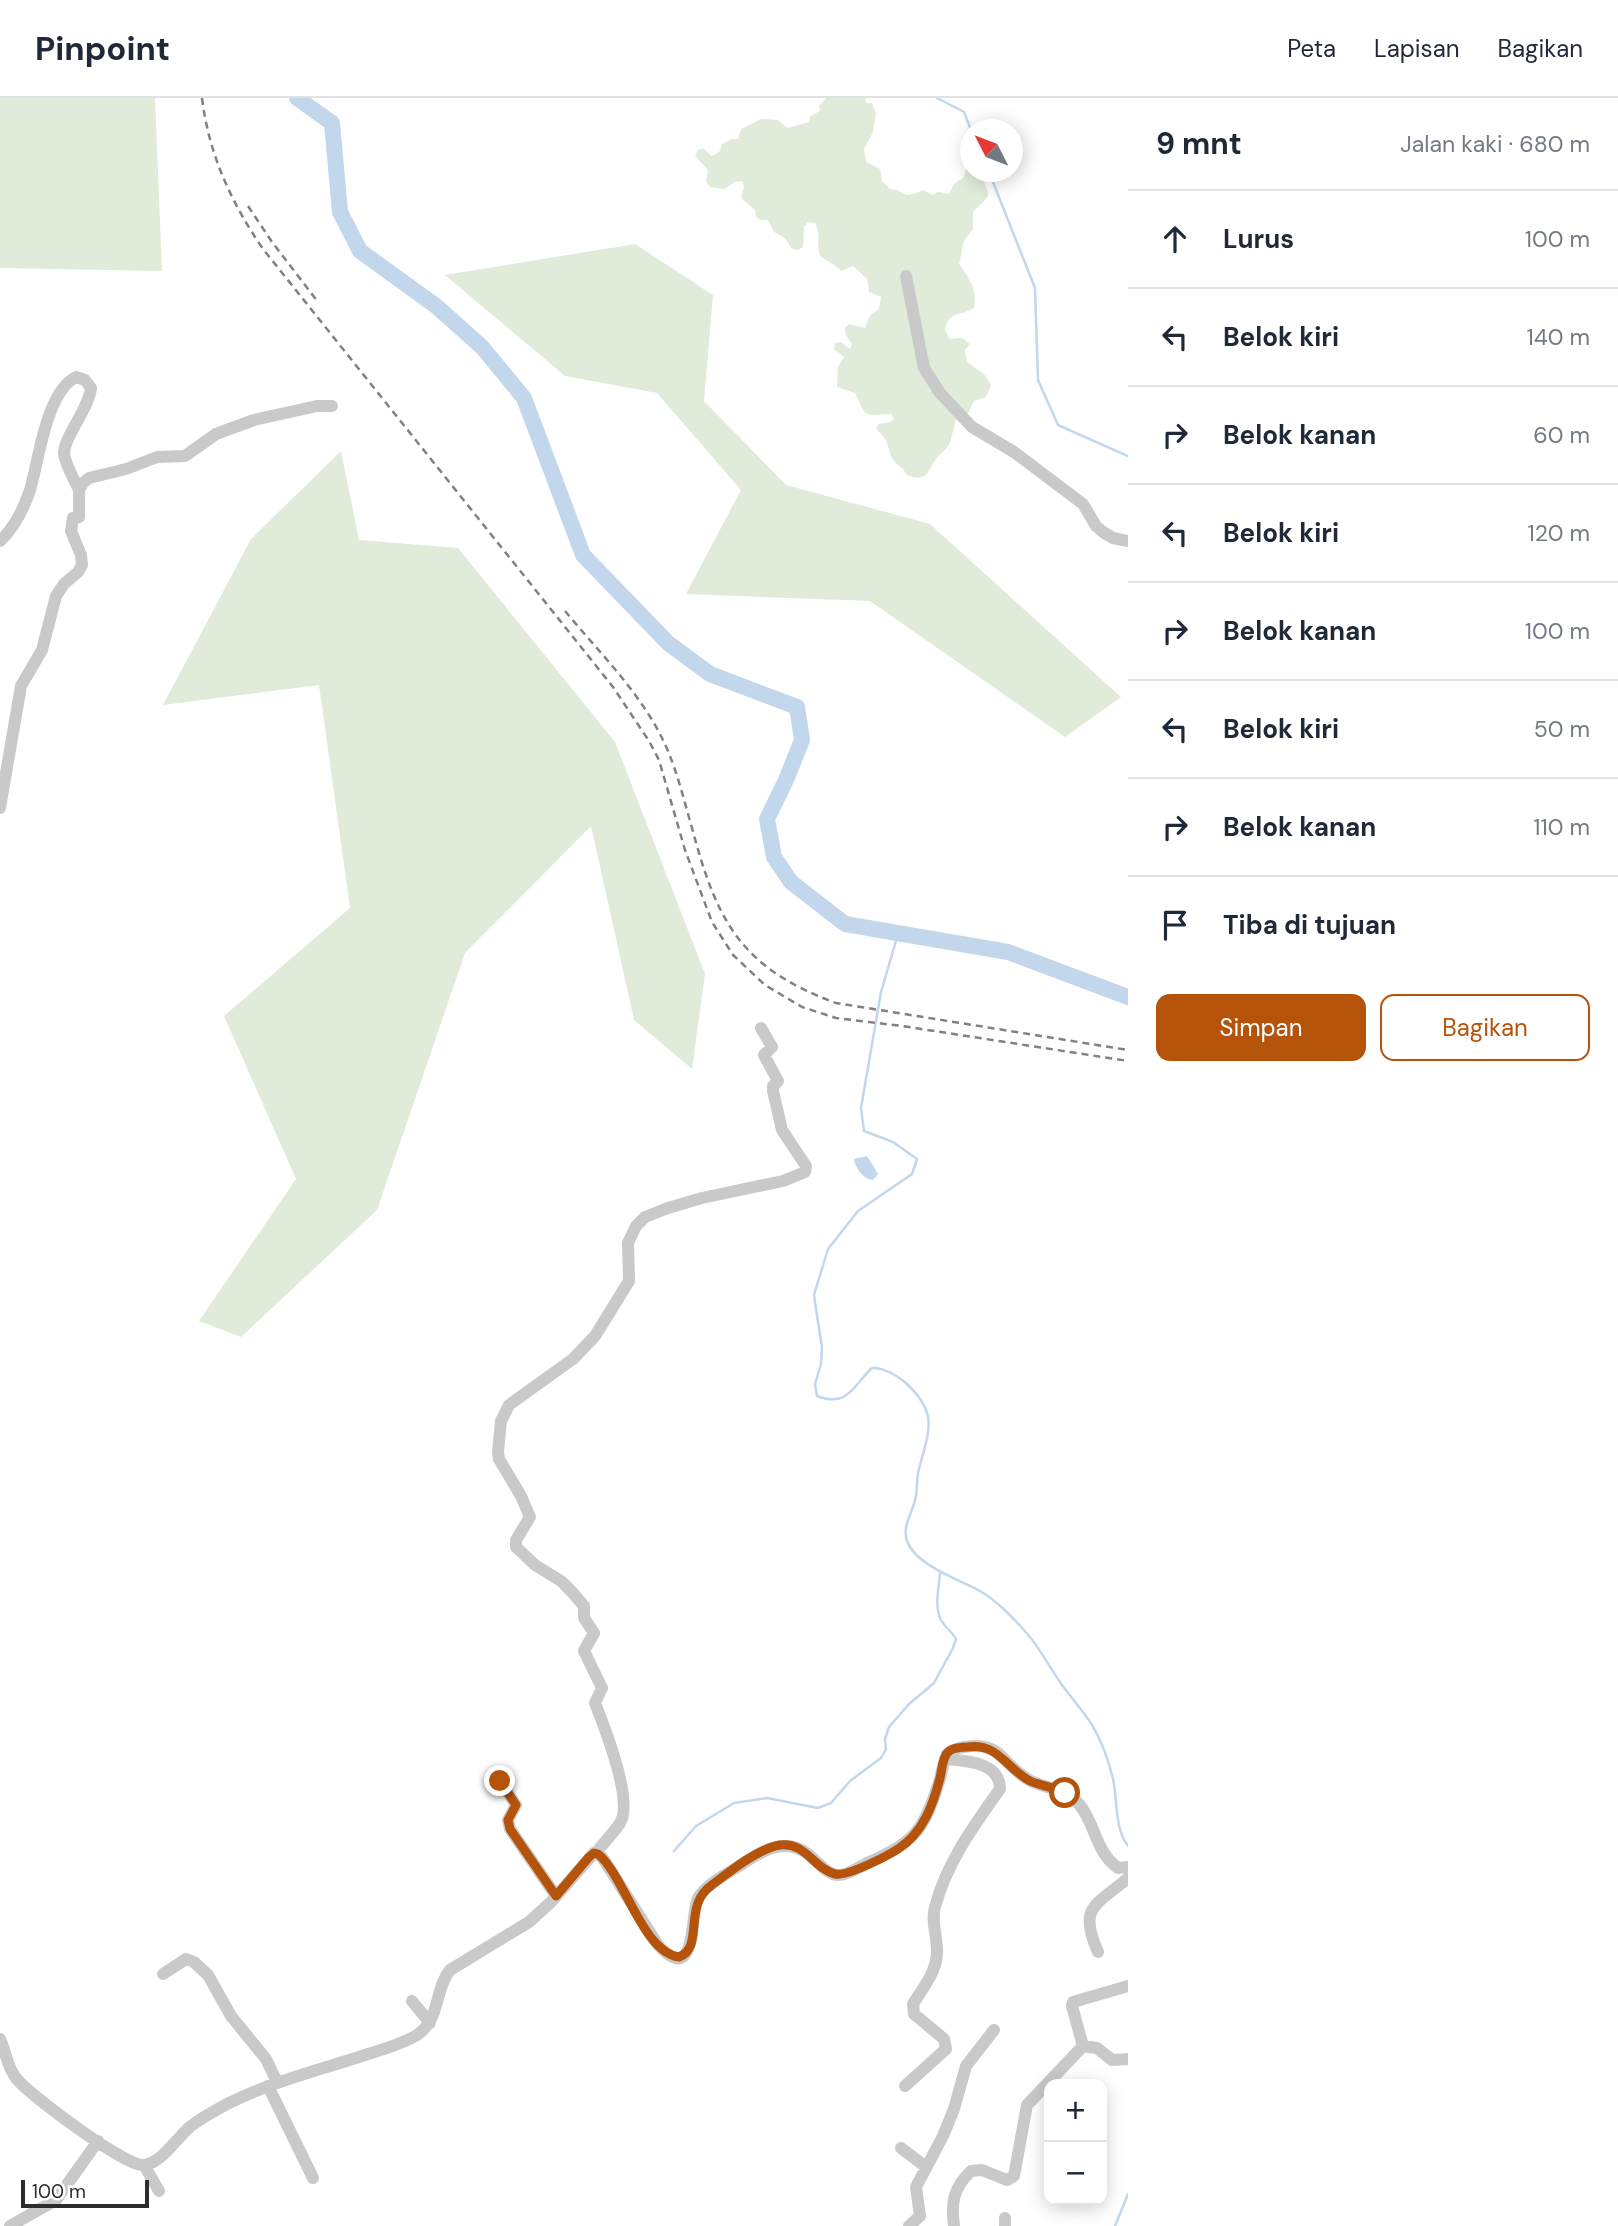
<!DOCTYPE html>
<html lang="id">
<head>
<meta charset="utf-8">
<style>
	body { margin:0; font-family:"DM Sans",sans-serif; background:#f6f6f7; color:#1f2937 }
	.controls { position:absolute; right:21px; bottom:21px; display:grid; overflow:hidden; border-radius:14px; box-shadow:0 4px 18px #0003 }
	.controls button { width:63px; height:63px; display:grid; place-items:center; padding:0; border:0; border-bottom:2px solid #e0e1e3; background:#fff; color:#1f2937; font:35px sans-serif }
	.compass { position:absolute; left:960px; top:21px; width:63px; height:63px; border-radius:50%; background:#fff; box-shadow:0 4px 18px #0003; rotate:312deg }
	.scale { position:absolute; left:21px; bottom:18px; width:128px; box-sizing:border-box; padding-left:7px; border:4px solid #2c2c2c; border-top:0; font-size:19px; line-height:24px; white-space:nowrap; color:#2c2c2c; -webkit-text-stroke:5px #fff; paint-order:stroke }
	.stop { position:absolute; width:21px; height:21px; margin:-16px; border:5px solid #b45309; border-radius:50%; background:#fff }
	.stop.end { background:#b45309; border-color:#fff; box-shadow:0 2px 7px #0008 }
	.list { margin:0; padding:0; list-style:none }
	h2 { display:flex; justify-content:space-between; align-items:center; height:91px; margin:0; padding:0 28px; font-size:30px }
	h2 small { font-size:23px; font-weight:400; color:#747a83 }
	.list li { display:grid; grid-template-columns:46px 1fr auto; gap:21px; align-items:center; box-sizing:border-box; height:98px; padding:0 28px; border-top:2px solid #e0e1e3 }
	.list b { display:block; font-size:26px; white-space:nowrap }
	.list em { font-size:23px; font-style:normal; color:#747a83 }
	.actions { display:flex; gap:14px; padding:21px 28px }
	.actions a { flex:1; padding:16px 0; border:2px solid #b45309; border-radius:14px; text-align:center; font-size:24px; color:#b45309 }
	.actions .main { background:#b45309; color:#fff }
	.icon { flex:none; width:38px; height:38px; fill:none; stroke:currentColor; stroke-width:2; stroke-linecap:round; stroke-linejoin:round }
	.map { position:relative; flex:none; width:1128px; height:2128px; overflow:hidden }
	header { display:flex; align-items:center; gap:42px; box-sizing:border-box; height:98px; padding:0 35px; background:#fff; border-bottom:2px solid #e0e1e3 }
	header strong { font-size:33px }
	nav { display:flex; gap:38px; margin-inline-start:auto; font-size:24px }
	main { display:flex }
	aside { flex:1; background:#fff }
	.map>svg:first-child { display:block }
	.green { fill:#e0ebd9 }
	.water { fill:#c3d7ec }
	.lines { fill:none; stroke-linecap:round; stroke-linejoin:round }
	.stream { stroke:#c3d7ec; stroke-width:2.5 }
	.river { stroke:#c3d7ec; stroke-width:16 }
	.minor { stroke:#c9c9c9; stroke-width:12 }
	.rail { stroke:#818181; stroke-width:2.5; stroke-dasharray:7 5; stroke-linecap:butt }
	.route { stroke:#b45309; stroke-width:9 }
</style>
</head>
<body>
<header>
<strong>Pinpoint</strong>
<nav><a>Peta</a><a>Lapisan</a><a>Bagikan</a></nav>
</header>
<main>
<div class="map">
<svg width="1128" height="2128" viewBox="0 0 1128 2128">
	<rect width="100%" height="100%" fill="#fff"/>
	<path class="green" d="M0,0h155l7,173 -162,-3z
		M826,0h39l1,5h6l4,10 -3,19 -9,17 2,13 14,7 2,12 8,8c18,1 10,12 33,1l10,5 5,-3 11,2 5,-10 9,-6 7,-20v14h11c6,27 16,17 -8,40v18c-14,14 -9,17 -14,34 9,12 19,26 15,44 -13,8 -26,3 -29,22l5,9 12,-1 8,6 -5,6 2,12 18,13 6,10 -5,12 -12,4 -6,12 -12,6c-2,8 -4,20 -8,27 -3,5 -9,8 -12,13 -9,12 -8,24 -29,16 -4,-8 -11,-10 -15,-17 -6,-14 -2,-17 -16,-29l3,-5 11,-2 4,-3 -3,-5 -20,1 -7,-3 -9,-19 -18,-6 1,-20 6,-10 -10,-8 1,-6 6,-1 9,7 2,-5 -7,-10v-6l4,-4 16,4 5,-12 9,-7 2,-12 -12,-5 -2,-13 -14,-13 -12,5c-6,-9 -19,-9 -22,-19 -3,-10 3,-16 -4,-29l-7,-1 -4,5 -1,20 -5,3 -6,-1 -7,-11 -11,-6 -6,-12h-7l-5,-3 -1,-7 -14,-12 3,-11 -2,-6 -7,1 -11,7 -14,-2 -4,-5 2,-12 -13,-14 3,-6 5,-2 8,8c7,-2 10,-5 11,-12l10,-5h6l3,-10 20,-10 17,1 9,8 22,-6 1,-6 10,-5 -1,-5z
		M635,146l78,51 -9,106 82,84 144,39 191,173 -56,40 -195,-136 -184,-7 55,-104 -84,-97 -92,-17 -120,-101z
		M341,353l18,89 99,8 157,194 90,232 -13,95 -58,-49 -43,-194 -126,127 -88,257 -136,127 -42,-16 97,-142 -72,-163 126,-108 -31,-223 -156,20 88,-166z"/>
	<path class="water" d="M867,1058l11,18 -5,6c-9,0 -18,-12 -19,-21z"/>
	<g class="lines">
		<path class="stream" d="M937,0l27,14 7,18
			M989,74l46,116 3,92 20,45 70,31
			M898,836l-17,58 -20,116 3,23 29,11 24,17 -5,15 -54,37 -30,38 -14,46 8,53 -1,16 -6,20 2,12c31,12 36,-10 55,-28 11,-1 26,8 34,15 33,31 23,47 13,86 -3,10 -1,21 -4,31 -3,14 -13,26 -8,41 8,24 53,39 73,50 17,10 31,25 44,39 15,16 24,35 36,52 10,15 23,28 32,43 9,15 17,37 21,54 5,22 1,48 15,67
			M674,1753l22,-25 38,-23 33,-5 51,10 13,-5 19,-22 31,-23 5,-9 -1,-10 4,-12 20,-23 25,-21 19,-35 3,-9c-4,-7 -11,-12 -15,-19 -7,-14 -2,-32 -1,-47
			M1115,2128l13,-32"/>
		<path class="river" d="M297,0l35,25 8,89 20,39 76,55 46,41 42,51 59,157 85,88 42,31 87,33 5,33 -16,40 -19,39 7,38 17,25 54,42 163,28 120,45"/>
		<path class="minor" d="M906,178l18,92 16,25 32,34 42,25 69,52 13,22 7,6 10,6 15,3
			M0,443c14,-13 24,-33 30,-51 9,-30 16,-98 46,-113l9,3 6,8c-2,21 -28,50 -27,66 2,12 10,25 15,36
			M0,710l21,-122 21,-36 14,-54 8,-12 14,-12 4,-7 -1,-10 -10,-24 2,-13 6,-1v-27l4,-7 6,-5 37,-9 31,-12 28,-1 31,-22 38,-14 63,-14h15
			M500,1683l16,24 -8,15 2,9 46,67
			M596,1755c7,-10 17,-19 24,-30 14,-22 -16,-97 -25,-120l7,-15 -18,-37 10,-18 -10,-15v-12l-11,-13 -12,-12 -26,-16 -19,-18v-7l14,-23 -9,-21 -22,-37 -1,-7 3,-31 8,-16 64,-46 22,-23 34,-55 -1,-38 8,-17 9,-9 23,-9 34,-10 81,-17 22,-9 1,-6 -24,-36 -9,-39v-5l5,-5 -14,-26 8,-8 -11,-19
			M1098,1854c-20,-45 -3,-46 30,-74
			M163,1876l23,-15 8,3 14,13 23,41 35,43 11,23
			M412,1903l18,22
			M0,1941c6,13 7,28 16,39 13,17 108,87 126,87 19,0 35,-28 49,-39 8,-6 18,-12 27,-17 45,-25 95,-37 144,-53 18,-6 39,-11 55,-21 24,-16 17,-45 33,-65l79,-48 22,-20 43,-49 8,4 56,88c40,44 32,-33 40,-47 8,-13 25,-22 38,-30 21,-14 47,-33 72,-14 8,6 15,16 25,20 11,4 24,-6 34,-11 45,-20 56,-30 71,-78 4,-10 4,-21 9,-31 12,-9 38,-12 51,-1 11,10 19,21 33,28 17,8 35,8 48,23 17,20 16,48 39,64l10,-1
			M1083,1948l14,2 15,12 16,-1
			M268,1988l45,92
			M905,1988l41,-37 -2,-10 -30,-25 -1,-10c10,-16 25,-34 24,-54 0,-14 -6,-28 -2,-43 11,-43 39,-82 65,-118 0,-28 -36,-28 -55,-30
			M901,2050l25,19
			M144,2067l15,26
			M10,2128l46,-26 42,-59
			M909,2128l11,-10 -4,-29 27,-51 11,-27 12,-43 28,-36
			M954,2128c-3,-23 -1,-38 17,-55l11,-1 25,10 7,-4 13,-71 56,-59 -11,-40 1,-4 55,-16
			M1005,2128v-8"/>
		<path class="rail" d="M202,0c7,57 29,104 61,151l350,438 36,54 10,19 26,90 27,72 21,33 32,30 37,22 34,11 66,8 226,35
			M248,108l24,36 46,60
			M565,513c33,40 73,79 97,127 14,28 21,59 30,90 25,94 49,140 144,175l292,47"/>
	</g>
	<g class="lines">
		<path class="route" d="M500,1683l16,24 -8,15 2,9 46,67 33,-39 5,-4 4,1c27,22 44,98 81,103 26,-10 3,-52 33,-72 17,-13 47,-37 68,-40 26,-3 34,24 55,29 12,3 52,-18 63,-25 25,-16 35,-44 42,-71 2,-7 2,-20 8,-26 4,-4 14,-5 20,-5 29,-5 39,22 62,34 11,5 24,6 35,12"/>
	</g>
</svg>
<div class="controls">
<button>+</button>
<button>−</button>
</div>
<svg class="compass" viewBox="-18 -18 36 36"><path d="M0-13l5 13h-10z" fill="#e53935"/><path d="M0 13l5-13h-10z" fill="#747a83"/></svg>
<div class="scale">100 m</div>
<div class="stop" style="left:1065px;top:1695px"></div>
<div class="stop end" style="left:500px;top:1683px"></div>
</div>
<aside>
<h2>9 mnt<small>Jalan kaki · 680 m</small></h2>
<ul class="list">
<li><svg class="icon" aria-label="ahead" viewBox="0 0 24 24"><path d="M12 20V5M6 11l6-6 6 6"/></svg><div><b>Lurus</b></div><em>100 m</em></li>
<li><svg class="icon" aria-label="left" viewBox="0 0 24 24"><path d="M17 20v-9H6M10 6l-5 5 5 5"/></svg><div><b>Belok kiri</b></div><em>140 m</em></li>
<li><svg class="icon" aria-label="right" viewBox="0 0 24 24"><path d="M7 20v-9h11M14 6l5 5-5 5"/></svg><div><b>Belok kanan</b></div><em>60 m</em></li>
<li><svg class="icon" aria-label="left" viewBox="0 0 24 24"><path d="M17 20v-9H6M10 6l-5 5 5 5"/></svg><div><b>Belok kiri</b></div><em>120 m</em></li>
<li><svg class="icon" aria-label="right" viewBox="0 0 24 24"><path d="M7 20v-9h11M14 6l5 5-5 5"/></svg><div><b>Belok kanan</b></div><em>100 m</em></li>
<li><svg class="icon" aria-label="left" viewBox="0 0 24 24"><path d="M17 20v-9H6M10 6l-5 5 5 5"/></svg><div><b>Belok kiri</b></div><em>50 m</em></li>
<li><svg class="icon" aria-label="right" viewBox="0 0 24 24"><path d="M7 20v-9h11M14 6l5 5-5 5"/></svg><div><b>Belok kanan</b></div><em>110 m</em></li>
<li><svg class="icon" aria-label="arrive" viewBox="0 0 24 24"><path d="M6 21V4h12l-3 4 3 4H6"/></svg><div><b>Tiba di tujuan</b></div></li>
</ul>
<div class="actions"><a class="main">Simpan</a><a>Bagikan</a></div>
</aside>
</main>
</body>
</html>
